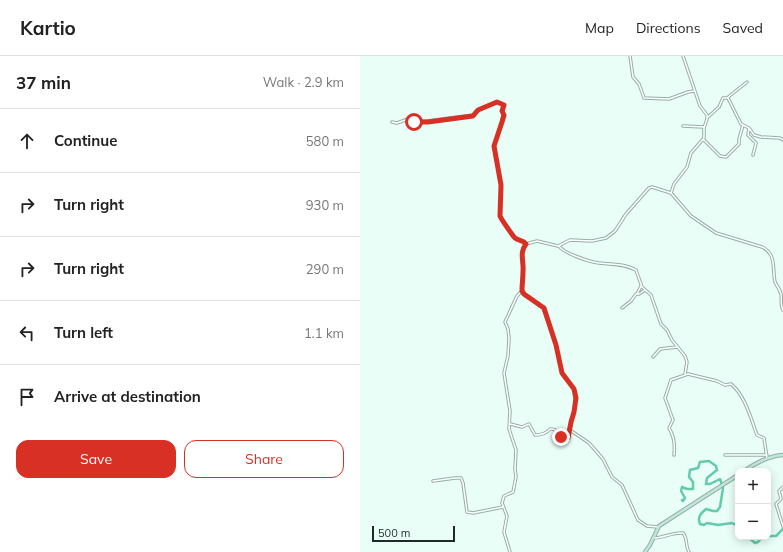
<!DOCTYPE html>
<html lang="en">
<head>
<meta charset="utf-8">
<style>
	body { margin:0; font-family:Mulish,sans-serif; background:#f2f2f2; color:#222 }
	.controls { position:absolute; right:12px; bottom:12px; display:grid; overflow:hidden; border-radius:8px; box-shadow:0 2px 10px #0003 }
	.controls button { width:36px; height:36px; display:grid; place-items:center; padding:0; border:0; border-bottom:1px solid #e0e0e0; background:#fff; color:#222; font:20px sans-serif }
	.scale { position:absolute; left:12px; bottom:10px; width:83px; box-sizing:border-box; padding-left:4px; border:2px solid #1f2926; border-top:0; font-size:11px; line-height:14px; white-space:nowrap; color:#1f2926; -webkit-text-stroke:3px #e8fef6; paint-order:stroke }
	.stop { position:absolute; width:12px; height:12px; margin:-9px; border:3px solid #d93025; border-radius:50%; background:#fff }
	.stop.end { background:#d93025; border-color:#fff; box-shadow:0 1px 4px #0008 }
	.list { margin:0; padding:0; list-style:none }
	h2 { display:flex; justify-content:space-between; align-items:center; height:52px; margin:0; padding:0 16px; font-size:17px }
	h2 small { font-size:13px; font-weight:400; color:#767676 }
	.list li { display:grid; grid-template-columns:26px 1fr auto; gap:12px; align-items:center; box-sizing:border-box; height:64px; padding:0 16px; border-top:1px solid #e0e0e0 }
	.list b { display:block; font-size:15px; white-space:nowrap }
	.list em { font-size:13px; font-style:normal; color:#767676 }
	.actions { display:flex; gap:8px; padding:12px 16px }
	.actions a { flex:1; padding:9px 0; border:1px solid #d93025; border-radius:12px; text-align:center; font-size:14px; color:#d93025 }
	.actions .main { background:#d93025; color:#fff }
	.icon { flex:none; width:22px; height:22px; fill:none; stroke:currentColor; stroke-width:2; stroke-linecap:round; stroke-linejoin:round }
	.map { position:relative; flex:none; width:423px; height:496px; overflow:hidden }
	header { display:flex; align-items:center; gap:24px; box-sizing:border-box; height:56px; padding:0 20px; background:#fff; border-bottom:1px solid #e0e0e0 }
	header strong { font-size:19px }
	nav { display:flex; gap:22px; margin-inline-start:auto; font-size:14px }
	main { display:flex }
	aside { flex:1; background:#fff }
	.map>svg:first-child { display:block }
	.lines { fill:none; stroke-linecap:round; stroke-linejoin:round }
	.river { stroke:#63cbad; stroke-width:2.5 }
	.minor-casing { stroke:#95afa6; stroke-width:3.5 }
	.secondary-casing { stroke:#95afa6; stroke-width:4.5 }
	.minor { stroke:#fff; stroke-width:1.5 }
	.secondary { stroke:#c1e5dc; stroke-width:2.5 }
	.route { stroke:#d93025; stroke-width:5 }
</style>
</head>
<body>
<header>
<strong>Kartio</strong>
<nav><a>Map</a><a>Directions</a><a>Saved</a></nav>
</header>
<main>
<aside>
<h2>37 min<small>Walk · 2.9 km</small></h2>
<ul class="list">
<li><svg class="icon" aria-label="ahead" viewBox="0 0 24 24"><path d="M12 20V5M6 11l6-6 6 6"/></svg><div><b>Continue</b></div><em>580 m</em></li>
<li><svg class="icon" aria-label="right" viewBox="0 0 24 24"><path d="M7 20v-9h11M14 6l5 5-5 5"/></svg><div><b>Turn right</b></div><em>930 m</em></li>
<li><svg class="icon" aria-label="right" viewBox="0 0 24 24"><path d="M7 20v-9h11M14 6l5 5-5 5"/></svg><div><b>Turn right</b></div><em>290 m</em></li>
<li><svg class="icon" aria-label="left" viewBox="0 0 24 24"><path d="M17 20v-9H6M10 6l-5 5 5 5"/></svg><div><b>Turn left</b></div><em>1.1 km</em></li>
<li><svg class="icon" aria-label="arrive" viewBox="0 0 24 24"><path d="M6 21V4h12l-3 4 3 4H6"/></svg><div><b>Arrive at destination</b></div></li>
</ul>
<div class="actions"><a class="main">Save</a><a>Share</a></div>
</aside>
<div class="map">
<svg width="423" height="496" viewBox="0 0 423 496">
	<rect width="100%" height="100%" fill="#e8fef6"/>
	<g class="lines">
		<path class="river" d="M322,444l1,1 2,-3 -4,-7 1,-4 5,2h6v-7l-4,-5 1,-7 8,-2 2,-6 9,-1 7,5 1,4 -10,8 -1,6h4l10,-5 3,9 -3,19 -3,4h-4l-7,-2c-5,4 -9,8 -6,15l4,1 3,-2 11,2 14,-2 6,3
			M408,480h8l7,-7
			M388,481l7,6 3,-1 4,-5"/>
		<g class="minor-casing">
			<path id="minor" d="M270,0l3,21 6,7 5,14 25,1 19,-7 6,-1
				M323,0l17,50 7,9v4l-3,9v10l-13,15 -4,14 -13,17 -3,9 20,23 25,17 46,14c15,7 10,22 13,35 2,4 5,8 6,12 1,5 -1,11 2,16
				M367,42l20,-16
				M348,61l11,-10 4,-9h5l13,26 8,4 5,7 7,2 19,1 3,2
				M32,66l5,1 11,-4 6,3h5l54,-7 3,-4 18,-8 3,-1 7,3 -2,17 -8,24 7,39 -1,31 12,19 4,4 8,2 2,3 11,-3 21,5 12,-6 22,1 14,-3 9,-7 11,-17 23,-26 3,-1 19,6
				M323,70l21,1
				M389,72l-1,7 8,8 -3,12
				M343,83l17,17 6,1 13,-13v-5l4,-14
				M199,190c4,7 31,16 40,17 12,1 26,1 37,7l6,17 9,8 10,29 6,6 5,10 13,16 2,6 -2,12
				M162,235l2,4 19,13 13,37 6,28 12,16 1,15 -5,26 19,13 14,16 9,18 10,8 16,35 9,6 11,1
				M277,238l4,-8
				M262,252l9,-7 5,-7h3l6,-4
				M293,301l7,-8 17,-2
				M150,368l12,3 7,-3 6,11c6,0 11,-1 15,-6 8,-1 9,8 16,11l1,-1 3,-9
				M314,399c1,-8 0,-19 -5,-27l4,-8 -8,-22 6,-18 17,-6 29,7 8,4 6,-1c14,11 20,35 26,51l7,3 3,20
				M365,399h42
				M73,425l22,-3h6l2,5 4,29 6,1 30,-6
				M423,431l-4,4 2,8 -5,5 7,22
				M293,482c11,0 19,-6 30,-5 5,5 2,13 6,19
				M150,496l-6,-20 3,-16 -5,-13 2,-7 9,-4 3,-15 -1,-8 1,-19 -7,-21 1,-18 -6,-38 4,-17 1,-18 -1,-9 -3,-7 12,-26 5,-5 1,-20 -1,-20 4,-7"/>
		</g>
		<g class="secondary-casing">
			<path id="secondary" d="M384,415c12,-8 24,-15 39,-16
				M285,496l5,-7 9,-19 79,-51"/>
		</g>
		<use href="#minor" class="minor"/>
		<use href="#secondary" class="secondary"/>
	</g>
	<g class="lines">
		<path class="route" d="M54,66h14l45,-6 5,-6 19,-8 7,3 -2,6 2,4 -2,7 -8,24 7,39 -1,31c1,3 13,20 15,22 4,3 8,2 11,6 -7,9 -2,17 -3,27 0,7 -1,13 -1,20l2,3 20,14 12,37 6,28 12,16 2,9 -2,14 -3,10 -3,16 -2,2 -5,-3"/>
	</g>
</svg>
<div class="controls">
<button>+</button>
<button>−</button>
</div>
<div class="scale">500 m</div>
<div class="stop" style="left:54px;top:66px"></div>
<div class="stop end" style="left:201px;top:381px"></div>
</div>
</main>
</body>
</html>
